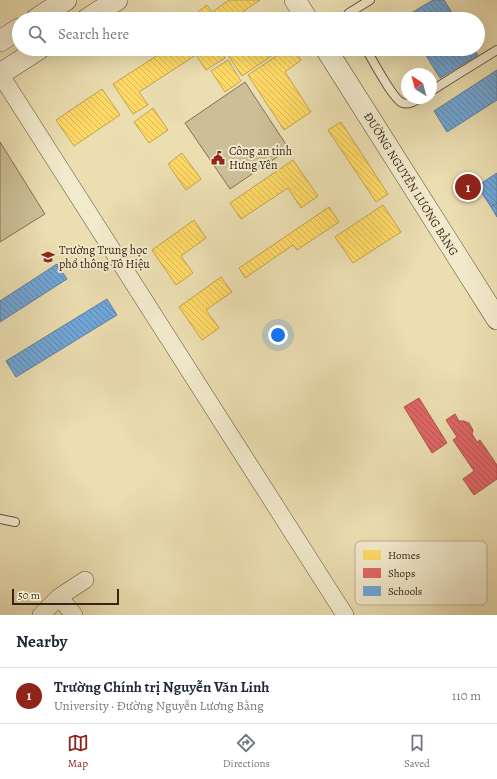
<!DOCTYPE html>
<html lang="en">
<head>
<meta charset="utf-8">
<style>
	body { margin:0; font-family:Alegreya,serif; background:#f6f6f7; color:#1f2937 }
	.compass { position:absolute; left:401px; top:68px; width:36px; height:36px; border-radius:50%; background:#fff; box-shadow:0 4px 16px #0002; rotate:324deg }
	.scale { position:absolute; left:12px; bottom:10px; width:107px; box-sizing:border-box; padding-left:4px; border:2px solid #372617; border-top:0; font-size:11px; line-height:14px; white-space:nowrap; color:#372617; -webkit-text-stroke:3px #f2eacc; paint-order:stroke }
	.you { position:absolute; left:278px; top:335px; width:14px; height:14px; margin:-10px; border:3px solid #fff; border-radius:50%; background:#1a73e8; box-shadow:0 0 0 6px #1a73e833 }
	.badge { display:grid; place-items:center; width:26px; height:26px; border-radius:50%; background:#8f2418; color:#fff; font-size:13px; font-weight:700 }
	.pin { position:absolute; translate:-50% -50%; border:2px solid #fff; box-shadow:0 1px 4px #0006 }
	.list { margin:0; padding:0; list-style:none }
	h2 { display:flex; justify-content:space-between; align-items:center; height:52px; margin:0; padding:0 16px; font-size:17px }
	h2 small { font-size:13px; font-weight:400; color:#747a83 }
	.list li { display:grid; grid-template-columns:26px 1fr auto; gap:12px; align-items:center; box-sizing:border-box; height:56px; padding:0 16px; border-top:1px solid #e0e1e3 }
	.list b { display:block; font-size:15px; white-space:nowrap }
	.list p { margin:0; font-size:13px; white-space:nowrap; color:#747a83 }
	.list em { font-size:13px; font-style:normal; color:#747a83 }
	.icon { flex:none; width:22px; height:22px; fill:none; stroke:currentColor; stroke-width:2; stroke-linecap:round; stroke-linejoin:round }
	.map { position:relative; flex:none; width:497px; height:615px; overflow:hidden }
	.search { position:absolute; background:#fff; box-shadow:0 4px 16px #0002; left:12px; right:12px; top:12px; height:44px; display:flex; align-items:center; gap:10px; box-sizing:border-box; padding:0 14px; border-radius:22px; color:#747a83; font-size:15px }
	.sheet { height:108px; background:#fff }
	nav { display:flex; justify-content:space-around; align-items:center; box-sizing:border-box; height:56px; border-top:1px solid #e0e1e3; background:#fff; font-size:11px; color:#747a83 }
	nav a { display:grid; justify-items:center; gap:2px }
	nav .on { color:#8f2418 }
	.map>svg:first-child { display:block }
	.green { fill:#ccbf97; stroke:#827257 }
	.homes { fill:url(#homes-back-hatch); stroke:#c3a34e }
	.shops { fill:url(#shops-back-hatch); stroke:#ad534e }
	.schools { fill:url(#schools-back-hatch); stroke:#5e81a1 }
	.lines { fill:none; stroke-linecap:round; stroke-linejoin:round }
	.service-casing { stroke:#64543e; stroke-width:10 }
	.minor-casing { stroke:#64543e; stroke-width:18 }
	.tertiary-casing { stroke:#64543e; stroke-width:22 }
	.service { stroke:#f2eacc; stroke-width:8 }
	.minor { stroke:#f2eacc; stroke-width:17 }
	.tertiary { stroke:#f2eacc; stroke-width:21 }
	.labels { text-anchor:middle; stroke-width:4; stroke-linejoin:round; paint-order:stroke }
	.poi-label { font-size:12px; fill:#372617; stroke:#f2eacc; text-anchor:start }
	.street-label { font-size:12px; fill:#372617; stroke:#f2eacc }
	.key { fill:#f2eacc; stroke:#baaf96; stroke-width:1 }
	.key-label { font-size:11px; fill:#372617 }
</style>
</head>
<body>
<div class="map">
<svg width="497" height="615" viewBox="0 0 497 615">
	<defs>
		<pattern id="homes-back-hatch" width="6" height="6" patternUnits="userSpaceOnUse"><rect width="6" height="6" fill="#ffd966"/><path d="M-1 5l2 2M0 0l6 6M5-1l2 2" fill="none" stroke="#dbba58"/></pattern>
		<pattern id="shops-back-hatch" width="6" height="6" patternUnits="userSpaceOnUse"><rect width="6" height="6" fill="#e06666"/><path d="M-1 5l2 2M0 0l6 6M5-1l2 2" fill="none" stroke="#b65453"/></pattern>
		<pattern id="schools-back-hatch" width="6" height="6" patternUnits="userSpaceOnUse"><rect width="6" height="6" fill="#6fa8dc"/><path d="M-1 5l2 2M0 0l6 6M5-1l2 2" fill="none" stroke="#5c89b1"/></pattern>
	</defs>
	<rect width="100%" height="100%" fill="#ebdeb1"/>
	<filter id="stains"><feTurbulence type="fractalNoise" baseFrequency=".005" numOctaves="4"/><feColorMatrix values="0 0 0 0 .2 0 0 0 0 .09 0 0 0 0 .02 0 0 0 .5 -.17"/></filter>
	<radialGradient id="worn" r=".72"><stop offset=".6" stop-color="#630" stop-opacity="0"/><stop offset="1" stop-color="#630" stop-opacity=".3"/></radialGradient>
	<path class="green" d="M245,82l44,67 -59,40 -45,-66z
		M0,142l45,72 -45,28z"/>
	<path class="homes" d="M229,0h31l-28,19h-29l-5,-7 9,-7 5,7z
		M167,49h52l6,9 -19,12 -10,-15 -57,37 9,13 -15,9 -20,-30z
		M224,49h24l2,3 5,-3h20l2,3 -35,24z
		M287,49h7l7,11 -16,12 26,40 -27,18 -36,-55z
		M228,60l13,21 -16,11 -14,-21z
		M102,89l18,26 -46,31 -18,-26z
		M153,108l15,22 -19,13 -15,-21z
		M341,122l47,72 -12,8 -48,-72z
		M182,153l19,26 -15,11 -18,-26z
		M293,160l25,36 -17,12 -13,-20 -47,31 -11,-16z
		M383,205l18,27 -48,31 -18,-26z
		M329,207l10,15 -42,28 -4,-5 -48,33 -6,-10z
		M194,220l12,18 -25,18 12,17 -17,12 -24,-35z
		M221,277l11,15 -26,18 13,18 -17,12 -23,-33z"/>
	<path class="shops" d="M419,398l28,45 -15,10 -28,-46z
		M455,414l4,7h5l5,2 4,7 -1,4 5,8 3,-2 17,25v14l-23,16 -11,-16 11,-8 -21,-31 4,-3 -11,-17z"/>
	<path class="schools" d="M433,0h11l12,19h-52l-1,-1z
		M422,49h52l4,6 -38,23z
		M497,70v30l-50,32 -13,-21z
		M497,173v30l-6,4 -14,-21z
		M497,203v14l-6,-10z
		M57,264l10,15 -67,43v-21z
		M107,299l10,16 -101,62 -10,-16z"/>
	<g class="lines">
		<g class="service-casing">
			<path id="service" d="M349,19l-2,-3 2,-3 21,-13
				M366,49c6,10 28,52 37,54 6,2 12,-2 17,-5
				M431,91l27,-17 39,-24
				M0,519l15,3"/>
		</g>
		<g class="minor-casing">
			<path id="minor" d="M0,74l345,541
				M59,597l15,18
				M41,615l18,-18 26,-17"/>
		</g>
		<g class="tertiary-casing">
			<path id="tertiary" d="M295,0l12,19
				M36,19l30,-19
				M87,19l30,-19
				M0,41l19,-12
				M326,49l171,270
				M0,74l39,-25"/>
		</g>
		<use href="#service" class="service"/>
		<use href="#minor" class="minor"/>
		<use href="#tertiary" class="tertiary"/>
	</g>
	<defs>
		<g id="civic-bare" transform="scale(1.08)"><path d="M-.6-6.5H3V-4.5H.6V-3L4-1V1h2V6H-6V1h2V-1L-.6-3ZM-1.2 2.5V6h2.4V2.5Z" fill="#8f2418" stroke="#f2eacc" stroke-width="2.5" paint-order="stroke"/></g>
		<g id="school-bare" transform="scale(1.08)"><path d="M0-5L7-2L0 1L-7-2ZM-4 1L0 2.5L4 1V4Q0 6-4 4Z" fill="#8f2418" stroke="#f2eacc" stroke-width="2.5" paint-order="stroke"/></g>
	</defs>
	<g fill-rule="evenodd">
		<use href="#civic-bare" x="218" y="158"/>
		<use href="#school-bare" x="48" y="257"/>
	</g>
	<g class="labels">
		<g class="poi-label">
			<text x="229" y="155">Công an tỉnh<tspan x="229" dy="14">Hưng Yên</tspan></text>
			<text x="59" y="254">Trường Trung học<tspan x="59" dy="14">phổ thông Tô Hiệu</tspan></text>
		</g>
		<g class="street-label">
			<text transform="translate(411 184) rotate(58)" y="4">ĐƯỜNG NGUYỄN LƯƠNG BẰNG</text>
		</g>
	</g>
	<rect x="355" y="541" width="132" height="64" rx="6" class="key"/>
	<rect x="363" y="550" width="18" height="10" fill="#ffd966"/>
	<rect x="363" y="568" width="18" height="10" fill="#e06666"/>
	<rect x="363" y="586" width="18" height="10" fill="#6fa8dc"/>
	<g class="key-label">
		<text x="388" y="559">Homes</text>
		<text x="388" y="577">Shops</text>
		<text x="388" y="595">Schools</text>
	</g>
	<rect width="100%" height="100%" filter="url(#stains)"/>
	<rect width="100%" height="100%" fill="url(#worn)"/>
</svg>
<svg class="compass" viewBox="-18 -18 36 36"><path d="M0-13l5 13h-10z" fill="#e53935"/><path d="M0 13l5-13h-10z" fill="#747a83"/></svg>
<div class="scale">50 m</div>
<div class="you"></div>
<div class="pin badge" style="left:468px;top:187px">1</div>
<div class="search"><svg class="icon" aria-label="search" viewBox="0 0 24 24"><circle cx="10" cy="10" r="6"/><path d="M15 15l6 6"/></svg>Search here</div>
</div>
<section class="sheet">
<h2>Nearby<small></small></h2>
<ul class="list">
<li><span class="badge">1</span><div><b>Trường Chính trị Nguyễn Văn Linh</b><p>University · Đường Nguyễn Lương Bằng</p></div><em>110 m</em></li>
</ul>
</section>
<nav>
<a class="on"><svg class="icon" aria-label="map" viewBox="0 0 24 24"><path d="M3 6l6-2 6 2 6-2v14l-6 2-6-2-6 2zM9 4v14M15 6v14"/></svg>Map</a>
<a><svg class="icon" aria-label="directions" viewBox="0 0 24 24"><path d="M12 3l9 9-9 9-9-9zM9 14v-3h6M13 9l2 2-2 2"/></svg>Directions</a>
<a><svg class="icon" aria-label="saved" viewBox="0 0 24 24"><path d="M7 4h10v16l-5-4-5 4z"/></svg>Saved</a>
</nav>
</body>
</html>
